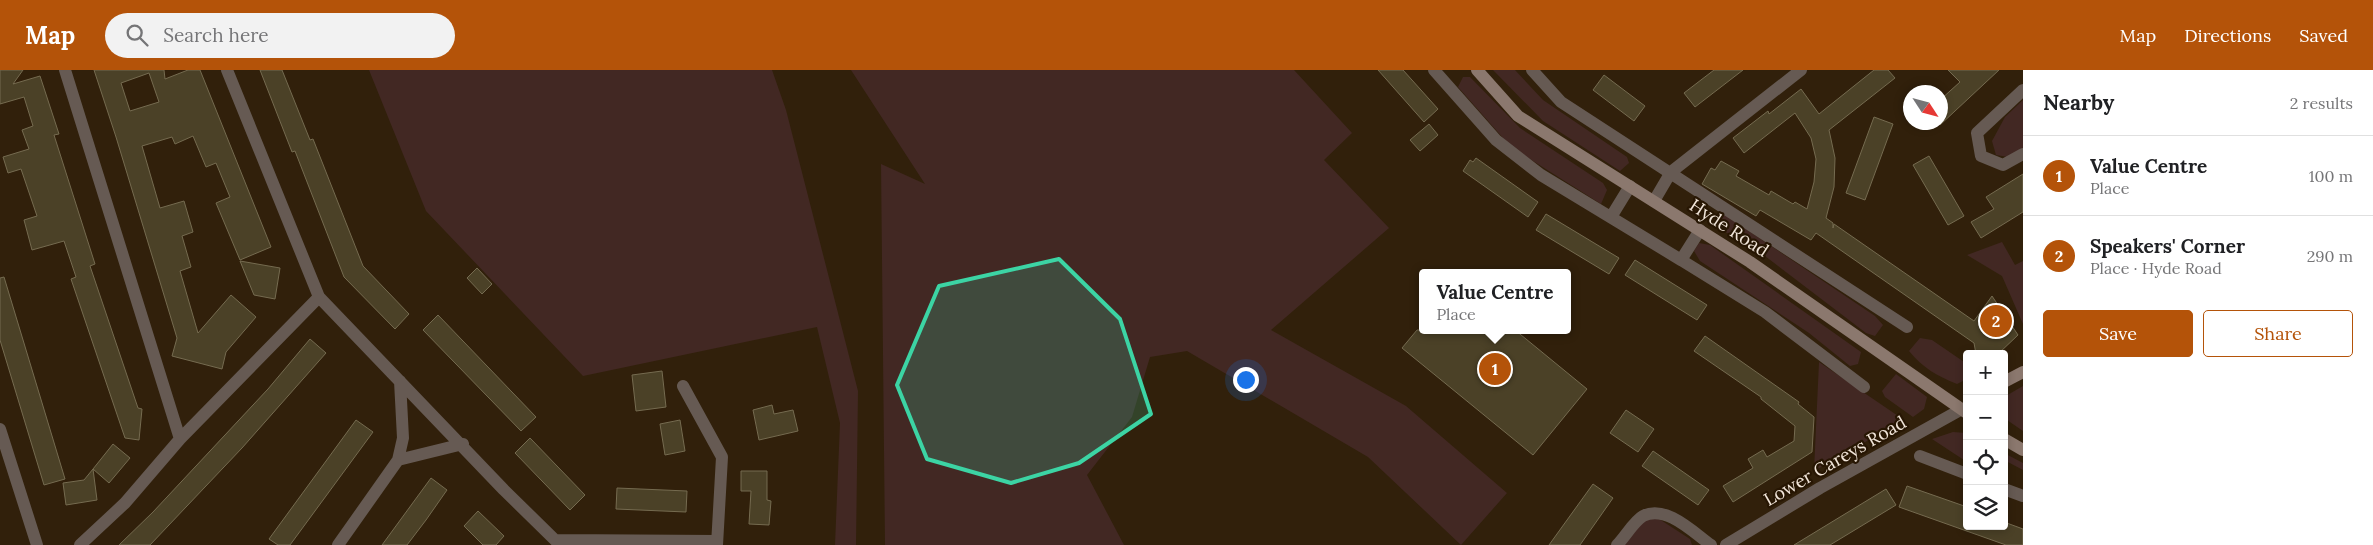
<!DOCTYPE html>
<html lang="en">
<head>
<meta charset="utf-8">
<style>
	body { margin:0; font-family:Lora,serif; background:#f2f2f2; color:#202124 }
	.controls { position:absolute; right:15px; bottom:15px; display:grid; overflow:hidden; border-radius:5px; box-shadow:0 2px 8px #0003 }
	.controls button { width:45px; height:45px; display:grid; place-items:center; padding:0; border:0; border-bottom:1px solid #e0e0e0; background:#fff; color:#202124; font:25px sans-serif }
	.compass { position:absolute; left:1903px; top:15px; width:45px; height:45px; border-radius:50%; background:#fff; box-shadow:0 2px 8px #0003; rotate:126deg }
	.you { position:absolute; left:1245px; top:309px; width:18px; height:18px; margin:-12px; border:4px solid #fff; border-radius:50%; background:#1a73e8; box-shadow:0 0 0 8px #1a73e833 }
	.badge { display:grid; place-items:center; width:32px; height:32px; border-radius:50%; background:#b45309; color:#fff; font-size:16px; font-weight:700 }
	.pin { position:absolute; translate:-50% -50%; border:2px solid #fff; box-shadow:0 1px 5px #0006 }
	.popup { position:absolute; left:1419px; top:199px; width:152px; height:65px; box-sizing:border-box; display:grid; place-content:center; border-radius:5px; background:#fff; filter:drop-shadow(0 1px 4px #0005); font-size:16px; white-space:nowrap; color:#757577 }
	.popup b { font-size:19px; color:#202124 }
	.popup::after { content:''; position:absolute; left:50%; top:100%; margin-left:-10px; border:10px solid transparent; border-top-color:#fff }
	.list { margin:0; padding:0; list-style:none }
	h2 { display:flex; justify-content:space-between; align-items:center; height:65px; margin:0; padding:0 20px; font-size:21px }
	h2 small { font-size:16px; font-weight:400; color:#757577 }
	.list li { display:grid; grid-template-columns:32px 1fr auto; gap:15px; align-items:center; box-sizing:border-box; height:80px; padding:0 20px; border-top:1px solid #e0e0e0 }
	.list b { display:block; font-size:19px; white-space:nowrap }
	.list p { margin:0; font-size:16px; white-space:nowrap; color:#757577 }
	.list em { font-size:16px; font-style:normal; color:#757577 }
	.actions { display:flex; gap:10px; padding:15px 20px }
	.actions a { flex:1; padding:11px 0; border:1px solid #b45309; border-radius:5px; text-align:center; font-size:18px; color:#b45309 }
	.actions .main { background:#b45309; color:#fff }
	.icon { flex:none; width:28px; height:28px; fill:none; stroke:currentColor; stroke-width:2; stroke-linecap:round; stroke-linejoin:round }
	.map { position:relative; flex:none; width:2023px; height:475px; overflow:hidden }
	header { display:flex; align-items:center; gap:30px; box-sizing:border-box; height:70px; padding:0 25px; background:#b45309; color:#fff }
	header strong { font-size:24px }
	nav { display:flex; gap:28px; margin-inline-start:auto; font-size:18px }
	.search { width:350px; height:45px; background:#f2f2f2; display:flex; align-items:center; gap:12px; box-sizing:border-box; padding:0 18px; border-radius:28px; color:#757577; font-size:19px }
	main { display:flex }
	aside { flex:1; background:#fff }
	.map>svg:first-child { display:block }
	.green { fill:#422823 }
	.building { fill:#4b4127; stroke:#756b50; fill-rule:evenodd }
	.lines { fill:none; stroke-linecap:round; stroke-linejoin:round }
	.street { stroke:#665a53; stroke-width:12 }
	.secondary { stroke:#8b786e; stroke-width:12 }
	.marked { fill:#3cd4a4; fill-opacity:0.2; stroke:#3cd4a4; stroke-width:4; stroke-linejoin:round }
	.labels { text-anchor:middle; stroke-width:4.5; stroke-linejoin:round; paint-order:stroke }
	.street-label { font-size:18px; fill:#f1e5d9; stroke:#271603 }
</style>
</head>
<body>
<header>
<strong>Map</strong>
<div class="search"><svg class="icon" aria-label="search" viewBox="0 0 24 24"><circle cx="10" cy="10" r="6"/><path d="M15 15l6 6"/></svg>Search here</div>
<nav><a>Map</a><a>Directions</a><a>Saved</a></nav>
</header>
<main>
<div class="map">
<svg width="2023" height="475" viewBox="0 0 2023 475">
	<rect width="100%" height="100%" fill="#31200b"/>
	<path class="green" d="M369,0h403l14,40 72,281 -2,154h-21l5,-122 -23,-96 -234,49 -157,-165z
		M851,0h443l58,63 -28,27 65,68 -118,102 135,76 101,87 -46,52 -93,-88 -181,-106 -37,6 -18,60 -45,58 37,70h-239l-4,-381 44,20z
		M1493,0h22l28,30 84,57 2,6 -9,8 -77,-50z
		M1463,7h7l50,51 83,55 4,7 -6,14 -90,-57 -53,-60z
		M2023,30v48l-15,9 -12,-2 -4,-14 13,-24z
		M1722,143l153,103 8,9 -8,11 -9,-3 -118,-90 -33,-16 -2,-13z
		M2002,172l13,23 8,-4v63l-21,-48 -35,-21z
		M1699,173l11,2 151,107 -3,12 -8,2 -41,-33 -109,-72 -6,-10z
		M1920,268l12,2 35,24v15l-10,5c-20,-8 -34,-16 -48,-33z
		M1819,292l85,58 -90,51z
		M1896,304l31,23 -3,12 -11,8 -28,-20 -3,-6z
		M2023,316v45l-19,-13v-21z
		M1953,362l14,1v29l-35,-23z
		M2004,383l19,10v7l-19,-10z
		M1656,447l34,22 2,6h-68l20,-25z"/>
	<path class="building" d="M0,0h23l-10,14 27,-8 19,58 -5,1 41,129 -5,2 48,142 4,1 -3,31 -14,-2 -54,-159 5,-2 -12,-36 -32,9 -8,-30 13,-4 -16,-47 -13,4 -5,-16 26,-8 -7,-19 11,-4 -9,-29 -24,7z
		M94,0h70l1,9 23,-9h12l71,177 -31,13 -24,-57 14,-6 -14,-34 -10,4 -13,-31 -18,8 -3,-7 -30,9 18,62 24,-7 9,31 -11,4 9,31 -11,4 18,62 33,-38 25,22 -30,35 -4,17 -50,-13 5,-18 -61,-201zM149,3l10,29 -29,9 -9,-28z
		M260,0h22l28,70 3,-1 50,127 46,48 -14,15 -51,-52 -49,-126 -3,1z
		M1378,0h25l35,39 -14,13z
		M1714,0h29l-48,37 -11,-14z
		M1874,0h14l7,8 -66,52 6,28 -1,29 -8,31 7,5v5l1,-4 140,97 18,-25 26,39 -20,19h-22l-2,-11 -158,-110 -5,7 -51,-30 -4,6 -54,-32 9,-16 4,2 6,-9 18,10 -3,5 33,19 2,-4 22,13 2,-2 12,7 7,-27 2,-23 -5,-21 -16,-25 -51,40 -11,-15 35,-27 1,3 32,-25 18,25z
		M1948,0h51l-59,55v-25l20,-18z
		M1604,5l41,31 -11,15 -41,-31z
		M1874,47l19,7 -28,76 -19,-7z
		M1429,54l9,11 -18,16 -10,-11z
		M1929,86l35,60 -16,9 -35,-60z
		M1476,88l62,44 -10,15 -65,-46 7,-11 3,2z
		M2023,104v38l-42,26 -10,-16 23,-13 -8,-12z
		M1546,144l73,44 -10,16 -73,-44z
		M1635,190l72,45 -10,15 -72,-45z
		M240,191l40,7 -5,31 -21,-4z
		M477,198l15,16 -10,10 -15,-16z
		M4,207l61,202 -21,6 -44,-145v-62z
		M438,245l98,102 -15,14 -98,-101z
		M1417,260h98l72,59 -54,66 -131,-107z
		M1705,266l94,66 -1,2 16,13 -2,35 -79,50 -10,-16 30,-18 -5,-9 15,-9 4,7 27,-16 1,-15 -34,-27v-2l-67,-46z
		M310,269l16,14 -84,95 -92,97h-31l34,-33 115,-123z
		M662,301l4,36 -30,4 -4,-36z
		M772,335l2,9 19,-4 5,21 -39,9 -6,-30z
		M1626,340l28,19 -16,23 -28,-19z
		M356,350l17,12 -83,113h-12l-9,-6z
		M680,350l5,31 -20,4 -5,-31z
		M530,368l55,57 -15,15 -55,-57z
		M113,374l17,14 -21,25 -16,-14z
		M1653,381l56,39 -11,15 -56,-39z
		M93,399l4,31 -31,5 -3,-22 21,-3z
		M741,401h26v29l4,1 -2,24 -20,-1 2,-33h-10z
		M431,408l16,12 -21,30 -19,25h-25z
		M1593,414l20,14 -33,47h-31z
		M1907,416l60,21v19h37v-4l19,7v16h-17l-107,-38z
		M617,418l70,3 -1,21 -70,-3z
		M1886,419l10,16 -66,40h-36z
		M478,441l26,25 -8,9h-13l-19,-19z"/>
	<g class="lines">
		<path class="street" d="M65,0l115,369
			M227,0l92,227 185,193 51,50 162,1
			M1434,0l62,70 45,35 140,85
			M1532,0l29,32 346,225
			M2023,20l-46,43 4,23 22,9 20,-11
			M1654,131l17,-29 130,-102
			M1611,147l19,-31
			M1700,160l-19,30 84,52 99,75
			M683,316l39,71 -5,88
			M0,359l37,116
			M1920,386l47,18
			M398,390l65,-16
			M2004,419l19,7
			M80,475l45,-42 55,-64 139,-142
			M338,475l60,-85 5,-22 -3,-57
			M1617,475c8,-8 17,-24 26,-29 23,-12 51,17 68,29
			M1726,475l94,-57 142,-79"/>
		<path class="secondary" d="M1477,0l41,46 232,146 217,151
			M2004,312l19,-10
			M2004,369l19,11"/>
	</g>
	<path class="marked" d="M1059,189l61,60 31,95 -72,49 -68,20 -84,-24 -30,-74 42,-99z"/>
	<g class="labels">
		<g class="street-label">
			<text transform="translate(1729 158) rotate(33)" y="6">Hyde Road</text>
			<text transform="translate(1835 391) rotate(-30)" y="6">Lower Careys Road</text>
		</g>
	</g>
</svg>
<div class="controls">
<button>+</button>
<button>−</button>
<button><svg class="icon" aria-label="locate" viewBox="0 0 24 24"><circle cx="12" cy="12" r="6"/><path d="M12 2v4M12 18v4M2 12h4M18 12h4"/></svg></button>
<button><svg class="icon" aria-label="layers" viewBox="0 0 24 24"><path d="M12 4l9 5-9 5-9-5zM3 14l9 5 9-5"/></svg></button>
</div>
<svg class="compass" viewBox="-18 -18 36 36"><path d="M0-13l5 13h-10z" fill="#e53935"/><path d="M0 13l5-13h-10z" fill="#757577"/></svg>
<div class="you"></div>
<div class="pin badge" style="left:1495px;top:299px">1</div>
<div class="popup"><b>Value Centre</b>Place</div>
<div class="pin badge" style="left:1996px;top:251px">2</div>
</div>
<aside>
<h2>Nearby<small>2 results</small></h2>
<ul class="list">
<li><span class="badge">1</span><div><b>Value Centre</b><p>Place</p></div><em>100 m</em></li>
<li><span class="badge">2</span><div><b>Speakers' Corner</b><p>Place · Hyde Road</p></div><em>290 m</em></li>
</ul>
<div class="actions"><a class="main">Save</a><a>Share</a></div>
</aside>
</main>
</body>
</html>
